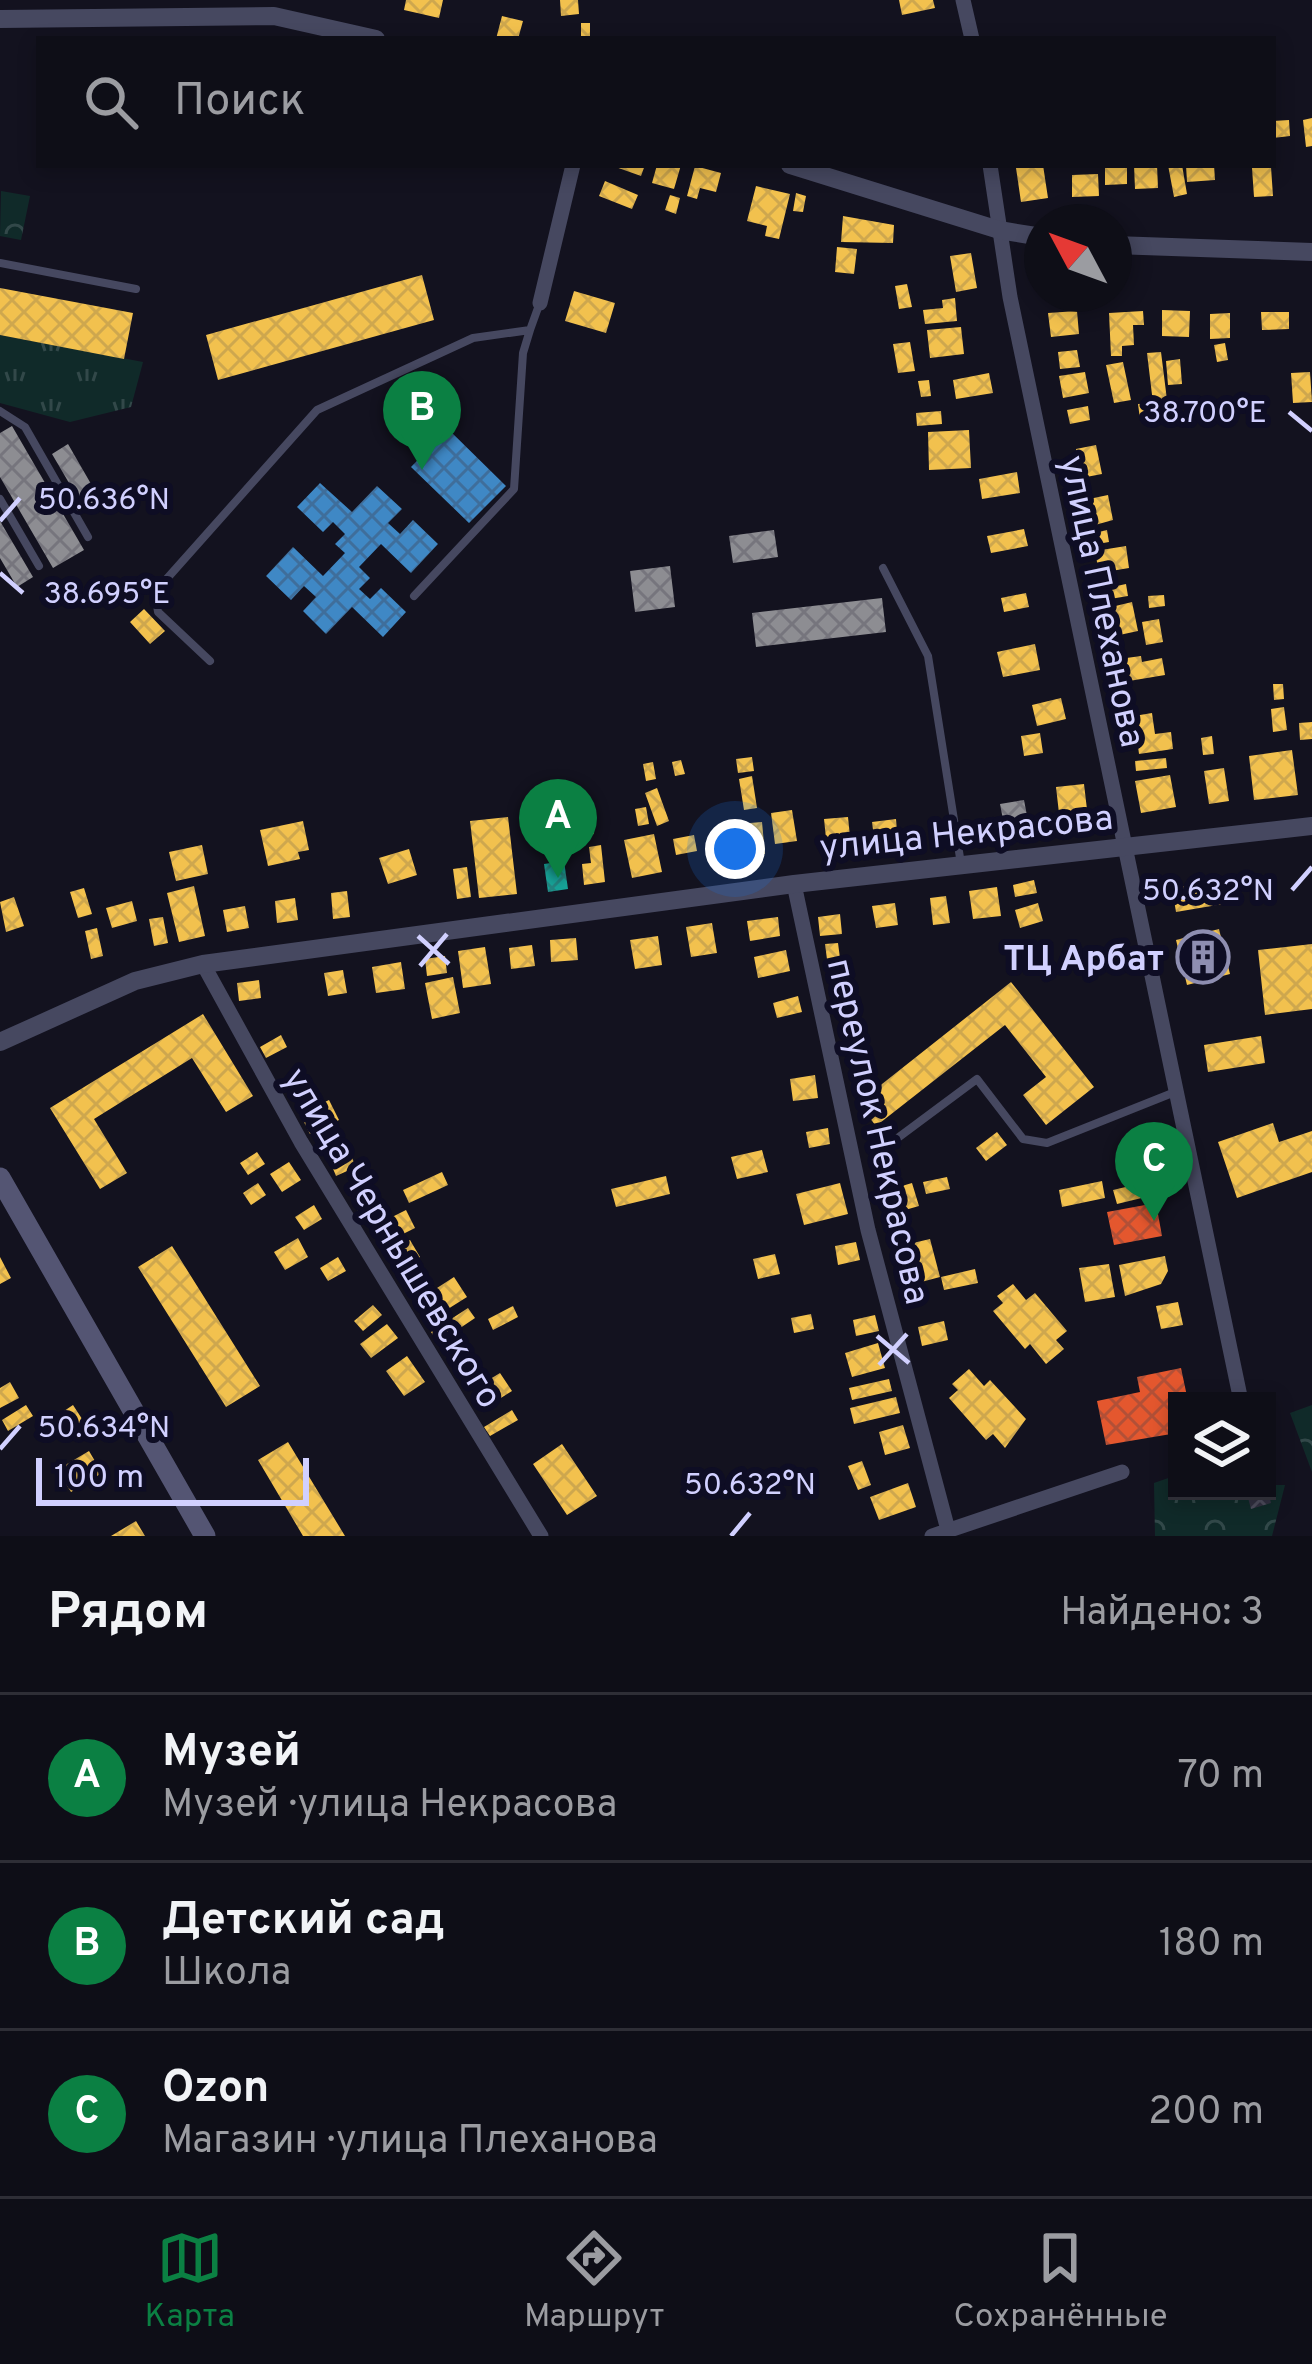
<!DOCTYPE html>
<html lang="ru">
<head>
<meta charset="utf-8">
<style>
	body { margin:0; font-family:Overpass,sans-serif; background:#171720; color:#f1f3f6 }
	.controls { position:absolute; right:36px; bottom:36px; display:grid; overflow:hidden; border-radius:0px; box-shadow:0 6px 18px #0003 }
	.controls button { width:108px; height:108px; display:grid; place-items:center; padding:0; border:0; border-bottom:3px solid #2e2e36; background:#0e0e17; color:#f1f3f6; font:60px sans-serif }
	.compass { position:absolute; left:1024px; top:204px; width:108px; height:108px; border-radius:50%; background:#0e0e17; box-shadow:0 6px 18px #0003; rotate:311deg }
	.scale { position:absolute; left:36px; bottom:30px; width:273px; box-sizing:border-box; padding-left:12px; border:6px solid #d1d0ff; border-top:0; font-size:33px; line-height:42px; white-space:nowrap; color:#d1d0ff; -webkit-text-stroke:9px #0e0d24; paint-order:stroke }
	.you { position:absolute; left:735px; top:849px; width:42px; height:42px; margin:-30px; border:9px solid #fff; border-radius:50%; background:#1a73e8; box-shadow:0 0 0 18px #1a73e833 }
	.badge { display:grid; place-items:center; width:78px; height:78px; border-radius:50%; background:#0b8043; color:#fff; font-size:39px; font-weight:700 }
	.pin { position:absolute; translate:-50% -99px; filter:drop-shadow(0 3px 6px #0008) }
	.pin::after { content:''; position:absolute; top:63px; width:42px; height:36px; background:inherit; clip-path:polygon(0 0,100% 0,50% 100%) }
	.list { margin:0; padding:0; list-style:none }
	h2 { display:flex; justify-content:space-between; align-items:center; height:156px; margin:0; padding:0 48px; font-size:51px }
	h2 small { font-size:39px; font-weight:400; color:#9b9ca1 }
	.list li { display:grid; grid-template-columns:78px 1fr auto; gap:36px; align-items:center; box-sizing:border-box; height:168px; padding:0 48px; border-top:3px solid #2e2e36 }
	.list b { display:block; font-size:45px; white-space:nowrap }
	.list p { margin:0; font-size:39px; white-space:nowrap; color:#9b9ca1 }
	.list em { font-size:39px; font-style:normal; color:#9b9ca1 }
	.icon { flex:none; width:66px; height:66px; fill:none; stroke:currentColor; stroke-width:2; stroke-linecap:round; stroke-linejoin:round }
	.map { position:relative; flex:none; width:1312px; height:1536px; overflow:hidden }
	.search { position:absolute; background:#0e0e17; box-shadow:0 6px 18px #0003; left:36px; right:36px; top:36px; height:132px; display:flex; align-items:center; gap:30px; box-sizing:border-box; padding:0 42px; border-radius:0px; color:#9b9ca1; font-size:45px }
	.sheet { height:660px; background:#0e0e17 }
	nav { display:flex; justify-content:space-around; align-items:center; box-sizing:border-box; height:168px; border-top:3px solid #2e2e36; background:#0e0e17; font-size:33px; color:#9b9ca1 }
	nav a { display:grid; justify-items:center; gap:6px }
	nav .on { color:#0b8043 }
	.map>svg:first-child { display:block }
	.grass { fill:url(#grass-tufts) }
	.park { fill:url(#park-crowns) }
	.homes { fill:url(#homes-cross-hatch) }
	.shops { fill:url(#shops-cross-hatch) }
	.schools { fill:url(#schools-cross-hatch) }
	.public { fill:url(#public-cross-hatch) }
	.industry { fill:url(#industry-cross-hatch) }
	.building { fill:url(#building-cross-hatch) }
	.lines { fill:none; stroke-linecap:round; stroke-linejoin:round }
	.service { stroke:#464860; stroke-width:8 }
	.minor { stroke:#464860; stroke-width:15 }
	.tertiary { stroke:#464860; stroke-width:18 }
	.secondary { stroke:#545573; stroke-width:21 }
	.ticks { fill:none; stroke:#d1d0ff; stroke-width:4.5 }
	.labels { text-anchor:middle; stroke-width:12; stroke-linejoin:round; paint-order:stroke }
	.street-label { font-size:36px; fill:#d1d0ff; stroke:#0e0d24 }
	.poi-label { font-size:36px; font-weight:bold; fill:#d1d0ff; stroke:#0e0d24; text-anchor:end }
	.ticks-label { font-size:30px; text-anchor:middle; fill:#d1d0ff; stroke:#0e0d24; stroke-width:12; stroke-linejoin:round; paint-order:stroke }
</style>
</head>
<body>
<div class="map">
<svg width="1312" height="1536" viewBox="0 0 1312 1536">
	<defs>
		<pattern id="grass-tufts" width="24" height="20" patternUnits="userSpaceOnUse" patternTransform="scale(3)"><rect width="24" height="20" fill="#102a29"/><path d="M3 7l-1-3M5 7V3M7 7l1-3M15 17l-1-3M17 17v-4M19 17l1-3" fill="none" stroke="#324849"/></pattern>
		<pattern id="park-crowns" width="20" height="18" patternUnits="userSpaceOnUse" patternTransform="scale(3)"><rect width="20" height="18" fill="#102a29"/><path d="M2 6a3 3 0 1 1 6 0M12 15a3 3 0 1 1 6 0" fill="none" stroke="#324849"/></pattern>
		<pattern id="homes-cross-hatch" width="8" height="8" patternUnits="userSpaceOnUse" patternTransform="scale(3)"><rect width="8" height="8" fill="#f2c14e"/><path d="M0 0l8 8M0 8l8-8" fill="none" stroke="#cea74e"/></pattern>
		<pattern id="shops-cross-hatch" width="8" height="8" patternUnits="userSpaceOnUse" patternTransform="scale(3)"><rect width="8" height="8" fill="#e4572e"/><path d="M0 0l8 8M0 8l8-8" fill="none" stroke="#b25037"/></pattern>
		<pattern id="schools-cross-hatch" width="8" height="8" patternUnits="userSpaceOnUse" patternTransform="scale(3)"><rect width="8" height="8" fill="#3f88c5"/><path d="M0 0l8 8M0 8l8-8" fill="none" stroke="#3f6e9b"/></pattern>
		<pattern id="public-cross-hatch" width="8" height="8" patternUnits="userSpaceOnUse" patternTransform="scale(3)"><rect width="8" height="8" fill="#17a398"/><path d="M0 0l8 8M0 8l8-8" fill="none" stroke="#238581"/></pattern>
		<pattern id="industry-cross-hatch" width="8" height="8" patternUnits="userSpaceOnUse" patternTransform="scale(3)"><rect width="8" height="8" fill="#8d8d92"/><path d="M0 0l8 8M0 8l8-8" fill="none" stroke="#76757d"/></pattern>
		<pattern id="building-cross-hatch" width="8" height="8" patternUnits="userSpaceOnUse" patternTransform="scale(3)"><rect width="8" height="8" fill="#313041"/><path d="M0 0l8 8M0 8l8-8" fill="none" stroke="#4e4d5e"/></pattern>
	</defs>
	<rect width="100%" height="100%" fill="#13121f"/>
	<path class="grass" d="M0,335l143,27 -12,45 -61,15 -70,-19z"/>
	<path class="park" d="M1,191l29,5 -9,44 -21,-4z
		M1312,1405v67l-22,-59z
		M1177,1475v16h90v-6h18l-13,51h-117l-1,-53z"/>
	<path class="homes" d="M406,0h37l-4,18 -35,-8z
		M560,0h18l1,14 -18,2z
		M899,0h34l2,8 -33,7z
		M502,16l21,5 -5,18h-22z
		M581,23h9v16h-9z
		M1312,118v28l-6,1 -3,-27z
		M1289,120l1,16 -17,2v-17z
		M610,165h35l-4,11z
		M657,165h24l-7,24 -22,-6z
		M1043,165l5,33 -27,4 -5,-34z
		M1105,165h22v19l-22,1z
		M1134,165h23l1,23 -23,1z
		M1168,165h14l5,29 -13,3z
		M1186,165h28l1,15 -28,2z
		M695,166l26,7 -5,19 -16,-4 -3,11 -10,-3z
		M1271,167l2,29 -19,1 -2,-29z
		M1098,174l1,22 -27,1v-22z
		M605,181l33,14 -6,14 -33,-13z
		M756,186l34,8 -11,45 -14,-3 2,-10 -20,-5z
		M796,193l10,3 -3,16 -10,-1z
		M670,195l10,3 -4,16 -11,-4z
		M843,216l51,9 -1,18 -52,-1z
		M837,247l20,2 -3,25 -19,-2z
		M971,253l6,35 -21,4 -6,-36z
		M422,275l12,45 -216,60 -12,-45z
		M907,284l5,23 -13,2 -4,-23z
		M0,288l133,25 -9,46 -124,-24z
		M574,291l41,12 -9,30 -41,-12z
		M955,298l2,23 -32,3 -2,-14 20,-2 -1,-8z
		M1162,310l28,1 -1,26 -27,-1z
		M1077,311l2,23 -28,3 -3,-24z
		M1143,311l1,14h-11l1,20 -12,1v10h-11l-2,-43z
		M1261,312h28v17l-27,1z
		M1230,313v25l-20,1v-25z
		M961,327l3,27 -34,4 -3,-28z
		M910,342l5,29 -17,2 -5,-29z
		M1225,343l3,17 -11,2 -3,-17z
		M1077,350l3,17 -20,2 -2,-17z
		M1161,352l8,64 -29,3 -2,-15 15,-1 -6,-50z
		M1180,359l2,25 -14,1 -2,-24z
		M1123,362l8,38 -17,3 -8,-38z
		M1085,372l4,21 -26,5 -4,-22z
		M1310,372l2,30 -19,1 -2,-30z
		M989,373l4,20 -37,6 -3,-19z
		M929,380l2,16 -10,1 -3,-16z
		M1088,406l2,14 -20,4 -3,-14z
		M941,411l1,13 -25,2 -1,-13z
		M969,430l2,38 -42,2 -1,-38z
		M1096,445l6,29 -21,4 -5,-29z
		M1017,472l3,21 -38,6 -3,-20z
		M1108,495l5,25 -18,5 -6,-26z
		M1024,529l4,17 -37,7 -4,-17z
		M1107,530l2,12 -17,3 -2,-11z
		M1126,546l3,22 -30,5 -4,-22z
		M1126,584l2,12 -24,4 -2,-11z
		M1026,593l3,14 -25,5 -3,-14z
		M1164,595l1,11 -16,2 -1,-12z
		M1132,602l6,29 -28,6 -7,-28z
		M144,609l21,22 -15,13 -20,-22z
		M1159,619l4,23 -17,3 -4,-23z
		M1035,644l5,26 -37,7 -6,-25z
		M1141,656l1,6 20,-4 3,17 -42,7 -4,-23z
		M1273,684h10l1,15 -10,1z
		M1061,698l5,21 -29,7 -5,-21z
		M1284,707l3,23 -14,2 -2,-23z
		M1152,713l3,21 16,-2 2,17 -34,5 -5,-38z
		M1312,722v17l-12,1 -1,-17z
		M1040,733l3,20 -19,3 -3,-20z
		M1212,736l2,18 -11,1 -2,-17z
		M1292,750l6,45 -44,5 -5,-44z
		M752,757l2,14 -16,2 -2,-14z
		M1166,758l1,10 -31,3 -1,-10z
		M681,760l4,14 -10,2 -3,-14z
		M653,762l3,17 -10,2 -3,-17z
		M1224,768l5,33 -20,3 -5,-33z
		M1170,775l6,32 -35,6 -6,-32z
		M752,776l5,32 -13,2 -5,-31z
		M1084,784l4,34 -28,4 -4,-35z
		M657,788l12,33 -12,5 -12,-33z
		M646,807l3,17 -11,2 -3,-17z
		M792,810l5,31 -22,3 -4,-31z
		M590,814l4,20 -18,3 -4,-20z
		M508,817l9,77 -38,4 -9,-77z
		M848,817l3,29 -24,2 -3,-29z
		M896,819l2,24 -23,2 -3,-23z
		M303,821l6,29 -11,2 2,7 -32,7 -8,-36z
		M762,822l3,32 -11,1 -4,-32z
		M741,830l4,30 -26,4 -4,-30z
		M654,834l8,38 -30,6 -8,-38z
		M694,835l3,16 -21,4 -3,-16z
		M202,845l6,29 -32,7 -7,-29z
		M601,845l4,37 -21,3 -2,-21 9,-1 -2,-16z
		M409,849l8,26 -29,9 -9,-26z
		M467,867l4,30 -14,2 -4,-30z
		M1237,877l4,24 -65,11 -4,-24z
		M1034,880l3,13 -22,4 -2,-12z
		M194,886l11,50 -26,6 -12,-49z
		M997,887l4,29 -28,3 -4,-28z
		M84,888l8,26 -14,4 -8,-26z
		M347,891l3,26 -17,2 -2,-26z
		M946,896l4,27 -17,2 -3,-27z
		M14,897l10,29 -18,6 -6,-30z
		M295,898l3,22 -21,3 -2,-22z
		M132,901l5,20 -25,7 -6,-20z
		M895,903l3,22 -22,3 -4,-22z
		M1038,903l5,18 -23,7 -5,-18z
		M245,906l4,22 -22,4 -4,-22z
		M840,914l2,20 -22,2 -2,-19z
		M163,917l5,26 -14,3 -5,-27z
		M778,917l2,19 -30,5 -3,-20z
		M712,923l5,30 -26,4 -5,-30z
		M97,928l6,28 -12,3 -6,-28z
		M1219,929l11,45 -43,11 -11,-45z
		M658,936l4,29 -27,4 -5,-29z
		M576,938l2,22 -27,2 -1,-22z
		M838,943l3,23 -13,1 -3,-23z
		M1312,944v65l-47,6 -7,-65z
		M532,945l3,21 -24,3 -2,-21z
		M485,947l6,37 -28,4 -5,-37z
		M786,950l4,21 -32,7 -4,-21z
		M445,956l2,17 -20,3 -2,-17z
		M401,962l4,27 -29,4 -4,-26z
		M343,970l4,23 -19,3 -4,-23z
		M453,977l7,36 -28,6 -7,-36z
		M259,980l2,18 -22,3 -2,-18z
		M1011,982l83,105 -48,38 -23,-30 23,-18 -41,-52 -129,101 -18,-23z
		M798,996l4,16 -25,6 -4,-15z
		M203,1014l50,82 -27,16 -34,-54 -98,61 33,54 -27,16 -50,-81z
		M281,1035l6,12 -21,11 -6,-11z
		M1261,1036l4,27 -57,9 -4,-27z
		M815,1075l3,23 -25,3 -3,-22z
		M329,1100l10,20 -29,14 -10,-20z
		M1273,1123l6,19 33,-11v41l-75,26 -19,-56z
		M828,1128l2,16 -21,4 -3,-16z
		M997,1132l10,13 -21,16 -10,-13z
		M762,1150l6,22 -31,7 -6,-22z
		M349,1151l7,16 -20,9 -7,-17z
		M257,1152l8,12 -17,11 -8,-12z
		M289,1162l12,18 -19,12 -12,-18z
		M1148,1162l3,17 -25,5 -3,-17z
		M442,1172l6,13 -39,18 -6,-13z
		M666,1176l4,18 -54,13 -5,-18z
		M947,1177l3,12 -24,5 -3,-12z
		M1155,1180l3,14 -41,10 -4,-14z
		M1102,1181l3,17 -43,9 -3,-17z
		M258,1183l8,12 -15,10 -8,-12z
		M840,1183l8,31 -44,11 -8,-31z
		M912,1183l7,23 -28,8 -6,-23z
		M377,1200l5,12 -19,9 -6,-12z
		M314,1205l8,14 -18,11 -9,-13z
		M406,1210l9,18 -28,14 -9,-18z
		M298,1238l10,19 -23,13 -11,-18z
		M930,1239l10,38 -30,8 -10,-39z
		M410,1240l10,17 -23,13 -10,-17z
		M856,1242l4,18 -22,5 -3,-19z
		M172,1246l88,140 -34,21 -88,-140z
		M775,1254l5,20 -22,5 -5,-20z
		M1165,1256l3,15 -7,13 -36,12 -6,-31z
		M0,1257l11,21 -11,6z
		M338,1257l8,14 -18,10 -8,-13z
		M1109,1264l6,33 -30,5 -6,-34z
		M975,1269l3,14 -34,7 -3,-13z
		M454,1277l13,20 -35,22 -12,-20z
		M1013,1284l13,16 9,-7 32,38 -11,9 8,9 -18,15 -16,-20 -5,5 -32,-38 10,-8 -6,-7z
		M1178,1302l5,23 -22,4 -5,-23z
		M373,1305l9,10 -19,16 -9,-10z
		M513,1306l5,11 -25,13 -5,-11z
		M468,1308l7,10 -37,25 -7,-11z
		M811,1314l3,15 -20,4 -3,-15z
		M875,1315l4,16 -23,5 -3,-16z
		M944,1321l4,19 -26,6 -4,-19z
		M387,1324l11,14 -27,20 -11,-14z
		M878,1343l7,25 -33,9 -7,-24z
		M407,1356l18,26 -21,14 -18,-25z
		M969,1369l15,17 6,-6 36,39 -21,29 -12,-14 -7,6 -37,-42 9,-8 -6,-6z
		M500,1373l12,18 -24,15 -11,-19z
		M889,1379l3,12 -40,9 -3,-12z
		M10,1382l9,16 -19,10v-20z
		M896,1397l4,16 -46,11 -4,-16z
		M26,1405l7,11 -25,15 -6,-11z
		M73,1405l13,20 -21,14 -13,-20z
		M512,1410l6,10 -28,16 -6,-9z
		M903,1425l7,23 -25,7 -6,-23z
		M288,1442l57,94h-42l-45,-76z
		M562,1444l35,52 -30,19 -34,-51z
		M89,1451l13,22 -31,19 -14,-22z
		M862,1461l9,24 -13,5 -10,-24z
		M908,1483l8,24 -37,13 -9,-23z
		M136,1521l9,15h-34z"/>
	<path class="shops" d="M1156,1203l6,33 -48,9 -7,-33z
		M1181,1368l7,33h-11v32l-71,12 -9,-44 43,-9 -3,-15z"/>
	<path class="schools" d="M448,429l58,57 -37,37 -58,-56z
		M320,483l32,29 25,-26 25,23 -14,14 12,11 13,-14 25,24 -27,29 -30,-29 -22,23 11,11 -11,11 11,10 11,-11 25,24 -23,25 -31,-30 -26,27 -23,-23 13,-14 -12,-11 -13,14 -25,-24 27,-29 30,29 22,-23 -10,-9 10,-10 -12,-12 -10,10 -26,-25z"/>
	<path class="public" d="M564,861l4,28 -20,3 -4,-28z"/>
	<path class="industry" d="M12,426l72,124 -31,18 -53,-91v-44z
		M68,444l34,59 -16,9 -34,-58z
		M0,521l33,56 -16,10 -17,-29z
		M774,530l4,27 -45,6 -4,-27z
		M670,566l5,41 -40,5 -5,-41z
		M882,598l4,34 -130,15 -4,-34z
		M1024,800l5,26 -24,4 -5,-26z"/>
	<path class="building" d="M1268,1491l3,12 -20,6 -4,-15z"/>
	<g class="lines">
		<path class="service" d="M0,263l136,26
			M0,411l25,16 63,110
			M0,499l39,67
			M883,568l45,88 33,208
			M414,596l100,-107 9,-136 7,-23
			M210,661l-52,-49 -3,-20 162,-182 156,-72 57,-8 9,-25
			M899,1137l78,-58 46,60 24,4 128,-51"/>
		<path class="minor" d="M963,0l9,39
			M990,165l20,132 231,1104
			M540,303l33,-138
			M794,884l74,346 80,300
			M203,964l98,178 240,394
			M932,1536l190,-64"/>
		<path class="tertiary" d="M0,19l274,-3 102,23
			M790,165l209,65 43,7
			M1114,245l198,7
			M0,1042l135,-61 68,-17 591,-80 518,-58"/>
		<path class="secondary" d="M0,1178l205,358"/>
	</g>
	<path class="ticks" d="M1289,412l23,19M0,521l20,-23M0,573l23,20M1292,890l20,-23M418,936l31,28M420,966l27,-32M877,1336l32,27M879,1365l28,-31M0,1449l20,-23M731,1536l19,-23"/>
	<defs>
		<g id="building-ring" transform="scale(2.7)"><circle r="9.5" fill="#0e0d24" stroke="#8e8eb1" stroke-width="1.5"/><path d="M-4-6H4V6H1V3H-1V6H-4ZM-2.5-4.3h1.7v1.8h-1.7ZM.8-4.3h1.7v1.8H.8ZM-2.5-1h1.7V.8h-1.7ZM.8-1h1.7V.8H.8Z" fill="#8e8eb1"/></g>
	</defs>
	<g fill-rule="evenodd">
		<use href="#building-ring" x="1203" y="957"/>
	</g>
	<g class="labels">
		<g class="street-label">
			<text transform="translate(1104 601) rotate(78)" y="13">улица Плеханова</text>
			<text transform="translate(966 831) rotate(-6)" y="13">улица Некрасова</text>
			<text transform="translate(880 1131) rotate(77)" y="13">переулок Некрасова</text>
			<text transform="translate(394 1237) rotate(59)" y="13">улица Чернышевского</text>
		</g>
		<g class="poi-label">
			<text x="1164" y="970">ТЦ Арбат</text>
		</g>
	</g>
	<g class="ticks-label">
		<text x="1205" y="422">38.700°E</text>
		<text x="104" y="509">50.636°N</text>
		<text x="107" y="603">38.695°E</text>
		<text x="1208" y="900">50.632°N</text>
		<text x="104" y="1437">50.634°N</text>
		<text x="750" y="1494">50.632°N</text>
	</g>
</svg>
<div class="controls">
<button><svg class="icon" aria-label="layers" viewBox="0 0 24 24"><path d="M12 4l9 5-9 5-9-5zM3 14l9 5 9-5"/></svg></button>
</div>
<svg class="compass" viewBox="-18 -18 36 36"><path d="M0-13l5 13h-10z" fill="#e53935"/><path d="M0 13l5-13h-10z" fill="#9b9ca1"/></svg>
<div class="scale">100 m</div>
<div class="you"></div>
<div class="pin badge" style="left:558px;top:878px">A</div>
<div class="pin badge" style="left:422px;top:470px">B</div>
<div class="pin badge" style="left:1154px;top:1221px">C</div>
<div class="search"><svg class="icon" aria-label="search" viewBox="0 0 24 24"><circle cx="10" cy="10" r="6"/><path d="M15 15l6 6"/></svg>Поиск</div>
</div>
<section class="sheet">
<h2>Рядом<small>Найдено: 3</small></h2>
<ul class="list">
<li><span class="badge">A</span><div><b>Музей</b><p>Музей · улица Некрасова</p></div><em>70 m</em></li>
<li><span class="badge">B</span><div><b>Детский сад</b><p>Школа</p></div><em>180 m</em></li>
<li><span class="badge">C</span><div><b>Ozon</b><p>Магазин · улица Плеханова</p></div><em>200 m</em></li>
</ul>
</section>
<nav>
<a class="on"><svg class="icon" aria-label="map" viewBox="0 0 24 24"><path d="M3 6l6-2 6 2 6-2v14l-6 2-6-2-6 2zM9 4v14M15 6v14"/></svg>Карта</a>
<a><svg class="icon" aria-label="directions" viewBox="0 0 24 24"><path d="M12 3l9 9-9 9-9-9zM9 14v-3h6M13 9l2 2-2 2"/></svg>Маршрут</a>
<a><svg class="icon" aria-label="saved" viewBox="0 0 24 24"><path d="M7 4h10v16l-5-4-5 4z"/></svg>Сохранённые</a>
</nav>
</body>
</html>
